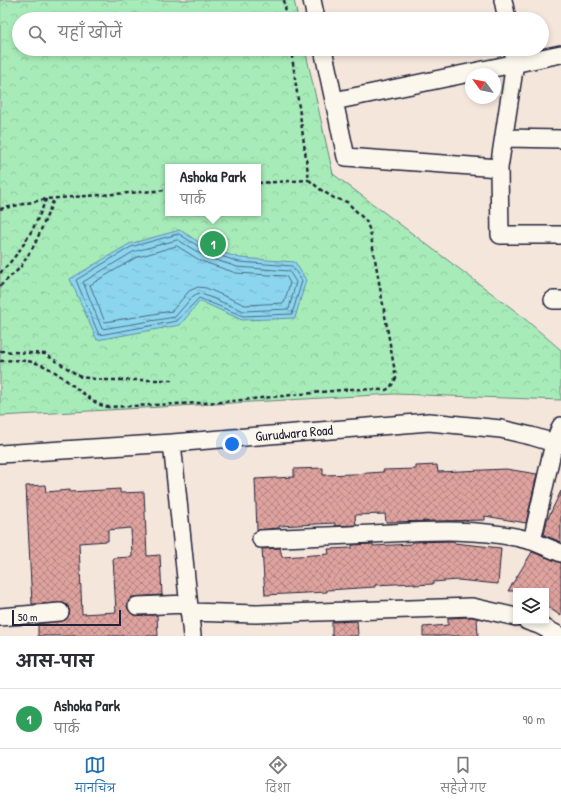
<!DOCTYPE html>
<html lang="hi">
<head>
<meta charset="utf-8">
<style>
	body { margin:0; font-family:"Patrick Hand","Playpen Sans Deva",sans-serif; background:#f7f7f7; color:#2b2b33 }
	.controls { position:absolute; right:12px; bottom:12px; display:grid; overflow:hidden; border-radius:0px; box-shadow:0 2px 6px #0003 }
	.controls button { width:36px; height:36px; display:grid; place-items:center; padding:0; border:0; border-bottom:1px solid #e1e1e2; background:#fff; color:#2b2b33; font:20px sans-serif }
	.compass { position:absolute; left:465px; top:68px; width:36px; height:36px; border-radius:50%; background:#fff; box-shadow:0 2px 6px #0003; rotate:303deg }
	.scale { position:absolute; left:12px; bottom:10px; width:109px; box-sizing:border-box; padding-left:4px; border:2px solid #22223b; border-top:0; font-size:11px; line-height:14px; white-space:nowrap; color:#22223b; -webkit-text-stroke:3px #fbf7ec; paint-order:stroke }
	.you { position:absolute; left:232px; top:444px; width:14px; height:14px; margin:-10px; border:3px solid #fff; border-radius:50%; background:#1a73e8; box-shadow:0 0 0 6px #1a73e833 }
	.badge { display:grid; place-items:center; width:26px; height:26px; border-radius:50%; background:#1f6fb2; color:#fff; font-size:13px; font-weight:700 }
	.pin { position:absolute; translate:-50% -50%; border:2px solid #fff; box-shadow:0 1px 4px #0006 }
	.popup { position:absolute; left:165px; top:164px; width:96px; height:52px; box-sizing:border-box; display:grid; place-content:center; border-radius:0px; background:#fff; filter:drop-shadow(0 1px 3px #0005); font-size:13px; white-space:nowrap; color:#7c7c81 }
	.popup b { font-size:15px; color:#2b2b33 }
	.popup::after { content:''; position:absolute; left:50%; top:100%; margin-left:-8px; border:8px solid transparent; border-top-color:#fff }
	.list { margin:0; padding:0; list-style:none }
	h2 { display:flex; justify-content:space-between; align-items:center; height:52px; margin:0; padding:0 16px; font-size:17px }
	h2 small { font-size:13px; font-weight:400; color:#7c7c81 }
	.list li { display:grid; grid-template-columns:26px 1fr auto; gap:12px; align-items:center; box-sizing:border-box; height:60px; padding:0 16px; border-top:1px solid #e1e1e2 }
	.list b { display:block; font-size:15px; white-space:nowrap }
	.list p { margin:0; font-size:13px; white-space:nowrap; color:#7c7c81 }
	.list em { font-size:13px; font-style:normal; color:#7c7c81 }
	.icon { flex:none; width:22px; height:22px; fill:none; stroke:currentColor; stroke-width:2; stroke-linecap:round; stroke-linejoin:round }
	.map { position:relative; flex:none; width:561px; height:636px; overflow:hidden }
	.search { position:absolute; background:#fff; box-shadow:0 2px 6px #0003; left:12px; right:12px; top:12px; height:44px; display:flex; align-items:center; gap:10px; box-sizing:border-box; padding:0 14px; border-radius:22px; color:#7c7c81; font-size:15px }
	.sheet { height:112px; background:#fff }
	nav { display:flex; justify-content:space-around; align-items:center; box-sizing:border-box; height:56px; border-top:1px solid #e1e1e2; background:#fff; font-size:11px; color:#7c7c81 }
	nav a { display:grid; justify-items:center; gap:2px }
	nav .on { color:#1f6fb2 }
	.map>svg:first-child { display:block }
	.park { fill:url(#park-crowns); stroke:#64877a; fill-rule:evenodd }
	.water { fill:url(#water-ripples); stroke:#628da6 }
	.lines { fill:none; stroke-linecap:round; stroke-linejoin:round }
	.shore { stroke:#4c6a83; stroke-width:1 }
	.building { fill:url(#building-cross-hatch); stroke:#22223b; fill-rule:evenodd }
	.street-casing { stroke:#22223b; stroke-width:20 }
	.path { stroke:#22223b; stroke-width:2.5; stroke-dasharray:4 3; stroke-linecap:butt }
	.street { stroke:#fbf7ec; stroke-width:17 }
	.labels { text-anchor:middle; stroke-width:3; stroke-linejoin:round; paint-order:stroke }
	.street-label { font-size:14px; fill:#22223b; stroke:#fbf7ec }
</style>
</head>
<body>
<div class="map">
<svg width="561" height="636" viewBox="0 0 561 636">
	<defs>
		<pattern id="park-crowns" width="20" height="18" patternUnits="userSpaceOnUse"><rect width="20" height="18" fill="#a7ecb8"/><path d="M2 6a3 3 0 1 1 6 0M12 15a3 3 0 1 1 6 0" fill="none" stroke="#8fca9f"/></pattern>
		<pattern id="water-ripples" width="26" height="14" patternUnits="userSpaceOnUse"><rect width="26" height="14" fill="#8cd5ee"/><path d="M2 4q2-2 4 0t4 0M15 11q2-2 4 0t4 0" fill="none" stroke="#78b7cd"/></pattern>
		<pattern id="building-cross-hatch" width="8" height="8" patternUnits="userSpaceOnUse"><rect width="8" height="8" fill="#dea39e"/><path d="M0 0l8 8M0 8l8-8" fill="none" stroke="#b48482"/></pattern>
	</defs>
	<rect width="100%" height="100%" fill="#f5e6dc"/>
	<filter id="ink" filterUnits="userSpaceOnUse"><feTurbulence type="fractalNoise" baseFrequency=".025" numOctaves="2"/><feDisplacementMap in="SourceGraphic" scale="8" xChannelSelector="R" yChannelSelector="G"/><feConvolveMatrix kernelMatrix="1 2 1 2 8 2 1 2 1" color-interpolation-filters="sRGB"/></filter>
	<g filter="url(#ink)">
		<path class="park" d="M0,0h294l4,19h-279v30h286l28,125 185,139 43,37v50l-167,-6 -394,22zM168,167h90v46h-90z"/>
		<path class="water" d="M180,230l28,18 32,10 55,4 11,18 -11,38 -53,2 -42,-19 -20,24 -83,15 -27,-61 59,-35z"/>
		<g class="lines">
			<path class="shore" d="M179,234l27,17 33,11 53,4 10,15 -10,33 -49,2 -44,-18 -22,23 -78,14 -23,-55 55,-33z
				M178,240l26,16 33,11 52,4 7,11 -7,27 -45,2 -45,-18 -6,3 -18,21 -73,12 -19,-47 50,-30z
				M177,246l24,15 35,12 50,3 4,7 -6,20 -39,2 -39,-17 -8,-1 -9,4 -17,20 -67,11 -15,-37 45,-27z"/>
		</g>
		<path class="building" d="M437,465l1,7 68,-3 31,5 -11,49 -41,-7v4l-99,2 -1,-8 -30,1 1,10 -21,1v-3l-56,3v2l-22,2 -2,-51 39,-2v-8l29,-1v7l30,-1 30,-2v-2l33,-1v-3z
			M45,485l1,7 24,-2v2l50,-3v4l24,-1 3,64 13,-1 2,40 -30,2 -4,5 -1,5 6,8h24l1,21h-120v-12l27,-4 5,-8 -2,-6 -4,-3 -32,1 -6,-118zM131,528l1,29 -19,1 3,54 -34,2 -3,-71 29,-2v-11z
			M561,491v51l-17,-7 3,-15z
			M454,541v2l47,5 -3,36 -40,-4 -25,2v2l-19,1v-2l-39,2v2l-48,3v2l-62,3 -3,-46 18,-1 2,9 47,-3 -1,-5 24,-1v-3l21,-1v2l39,-2v-2z
			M532,552l29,11v53l-15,-10v-15h-38z
			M471,617l6,1 1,18h-55v-9l25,-2v-7z
			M357,621l1,15h-26v-14z"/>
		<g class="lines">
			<g class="street-casing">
				<path id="street" d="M312,0l4,19
					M503,0l4,19
					M323,49l23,108 153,11
					M513,49l2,14 -16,105 1,67h61
					M334,101l227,-47
					M504,138l57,1
					M553,300h8
					M172,443l20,193
					M0,454l172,-11 257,-21 72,7 30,7 30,9
					M261,539c37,-2 74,-3 112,-5 53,-3 108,-7 159,7l22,-98 7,-17
					M532,541l29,12
					M137,606l51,-2
					M189,612l67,2 216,-7 44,10
					M0,617l60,-5
					M527,621l12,4 21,11"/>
			</g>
			<path class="path" d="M284,0l3,19
				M258,183l51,-3
				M0,209l46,-10 122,-9
				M0,273c21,-20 36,-47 46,-74
				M0,286l20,-18 15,-24 19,-45
				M0,351l45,3 36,23 22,3h71
				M0,361c43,-4 52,9 84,33 8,6 15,12 24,13l114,-5 130,-13 34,1 4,-2 6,-10 -26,-147 -4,-10 -19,-19 -13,-4 -13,-8 -12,-10 -18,-131"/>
			<use href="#street" class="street"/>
		</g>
	</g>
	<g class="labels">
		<g class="street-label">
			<text transform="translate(294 433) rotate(-5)" y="5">Gurudwara Road</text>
		</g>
	</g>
</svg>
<div class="controls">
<button><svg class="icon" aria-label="layers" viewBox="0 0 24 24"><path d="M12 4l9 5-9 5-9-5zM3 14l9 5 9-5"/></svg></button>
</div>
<svg class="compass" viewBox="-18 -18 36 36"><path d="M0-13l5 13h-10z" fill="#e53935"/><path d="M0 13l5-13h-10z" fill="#7c7c81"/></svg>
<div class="scale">50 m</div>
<div class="you"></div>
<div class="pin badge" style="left:213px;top:244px;background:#2e9e5b">1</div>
<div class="popup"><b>Ashoka Park</b>पार्क</div>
<div class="search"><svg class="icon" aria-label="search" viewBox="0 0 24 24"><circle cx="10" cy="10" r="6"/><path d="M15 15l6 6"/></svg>यहाँ खोजें</div>
</div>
<section class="sheet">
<h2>आस-पास<small></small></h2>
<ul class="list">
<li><span class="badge" style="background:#2e9e5b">1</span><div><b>Ashoka Park</b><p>पार्क</p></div><em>90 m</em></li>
</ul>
</section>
<nav>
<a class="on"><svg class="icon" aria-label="map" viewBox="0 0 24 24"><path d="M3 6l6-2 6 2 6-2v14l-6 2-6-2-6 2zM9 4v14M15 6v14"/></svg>मानचित्र</a>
<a><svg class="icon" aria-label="directions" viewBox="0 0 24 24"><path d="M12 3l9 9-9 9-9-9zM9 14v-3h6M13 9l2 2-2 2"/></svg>दिशा</a>
<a><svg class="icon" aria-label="saved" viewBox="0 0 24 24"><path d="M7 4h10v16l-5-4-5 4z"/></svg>सहेजे गए</a>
</nav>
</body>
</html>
